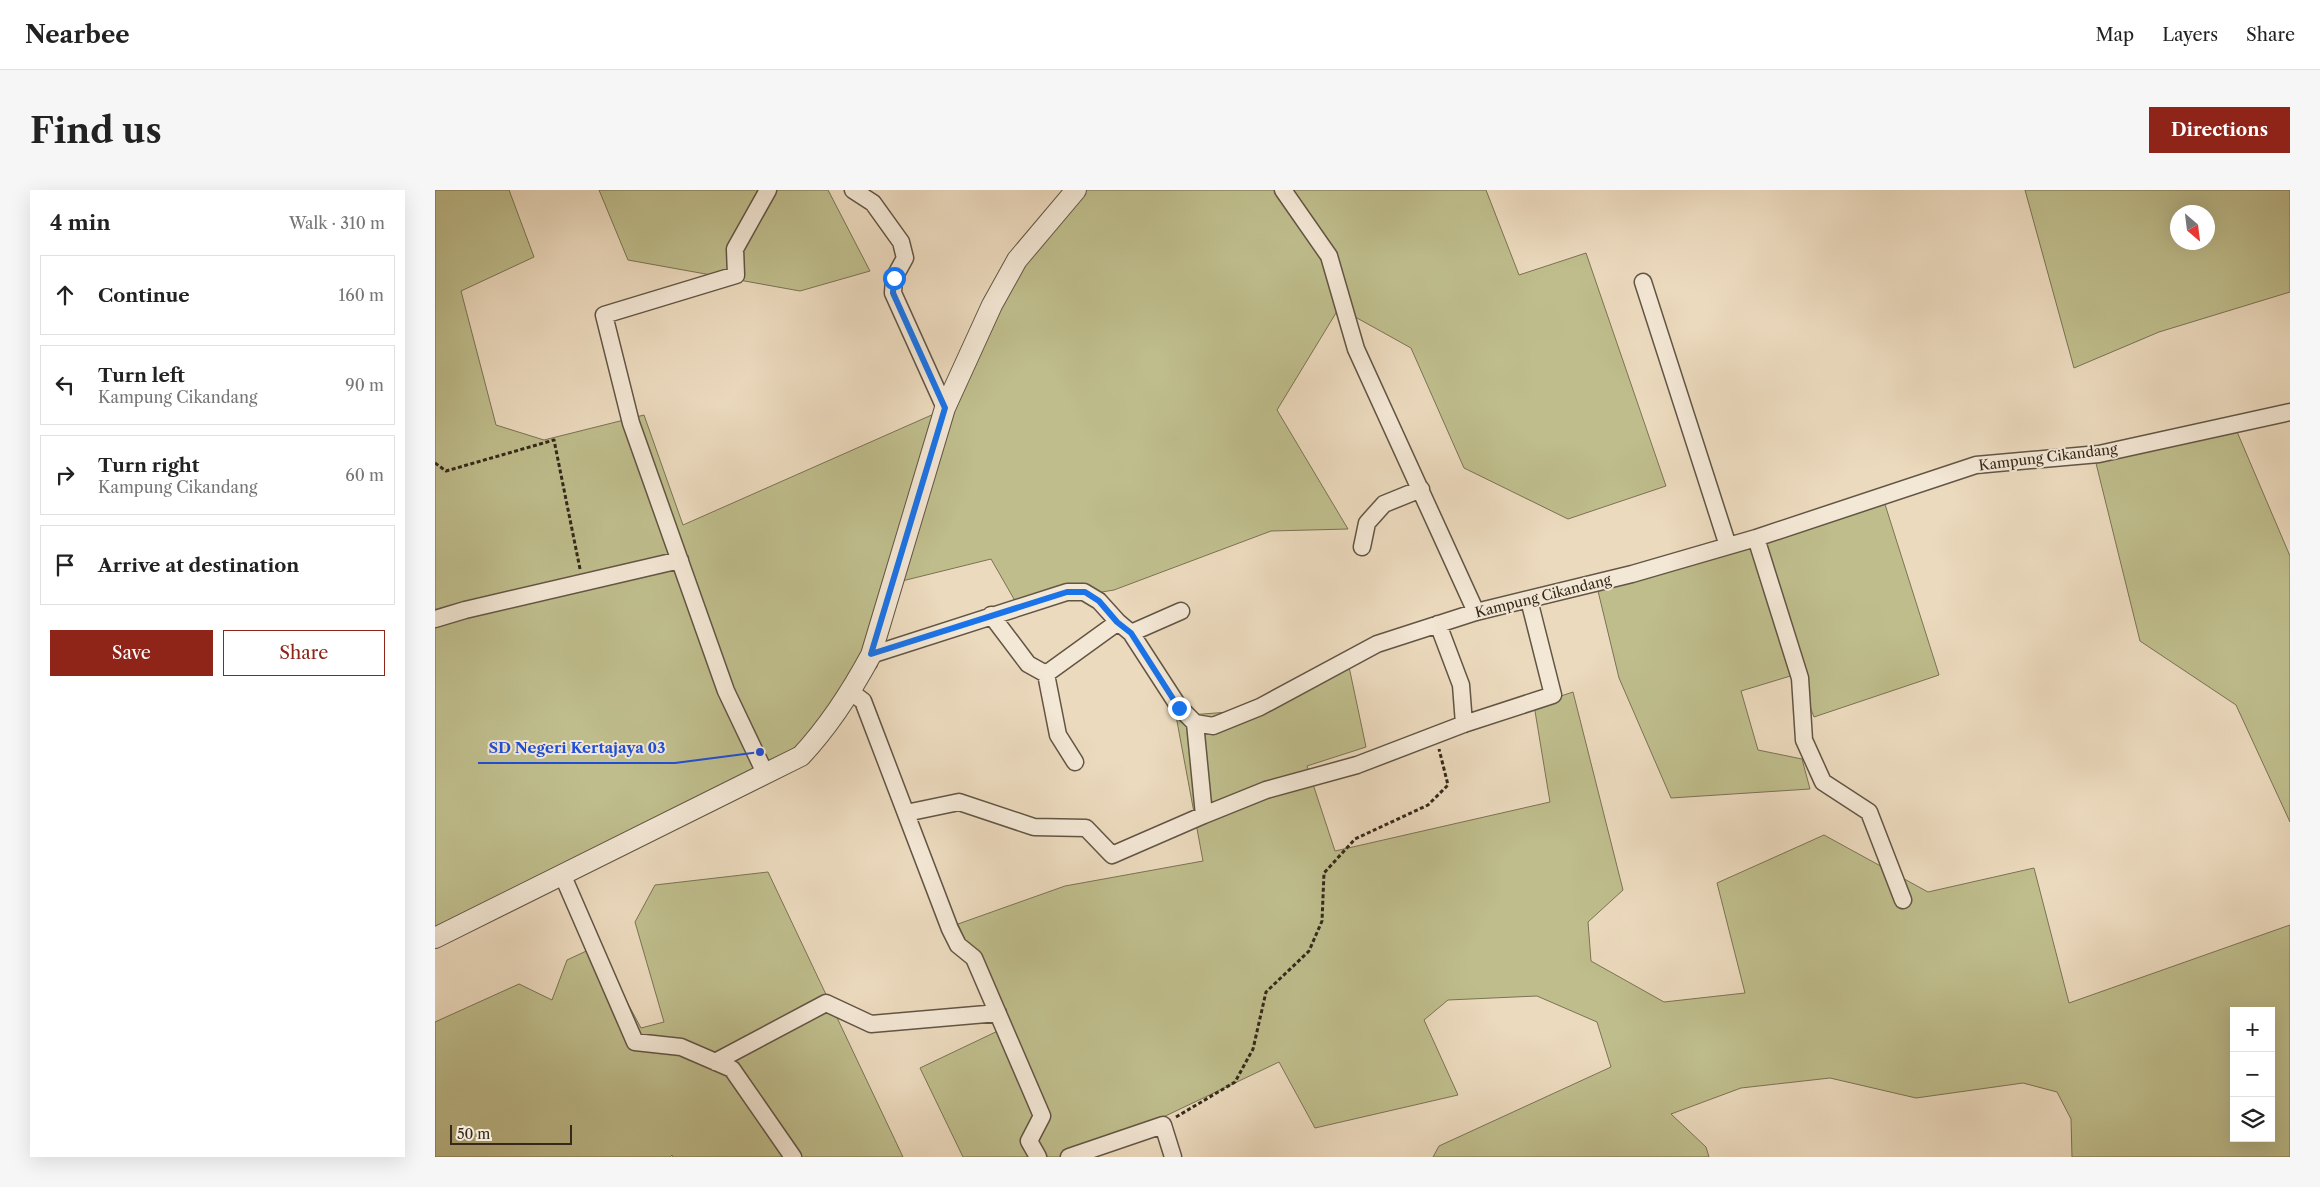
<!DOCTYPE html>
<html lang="en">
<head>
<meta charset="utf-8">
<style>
	body { margin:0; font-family:"Libre Caslon Text",serif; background:#f6f6f6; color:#222 }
	.controls { position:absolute; right:15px; bottom:15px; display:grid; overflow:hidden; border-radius:0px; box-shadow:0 5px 20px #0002 }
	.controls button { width:45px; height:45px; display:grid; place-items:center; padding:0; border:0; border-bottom:1px solid #e0e0e0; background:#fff; color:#222; font:25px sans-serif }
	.compass { position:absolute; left:1735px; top:15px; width:45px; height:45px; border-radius:50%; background:#fff; box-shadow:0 5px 20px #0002; rotate:152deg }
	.scale { position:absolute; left:15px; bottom:12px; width:122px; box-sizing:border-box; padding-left:5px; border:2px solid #34291b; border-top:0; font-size:14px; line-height:18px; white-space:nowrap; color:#34291b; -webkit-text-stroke:4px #f3e7d5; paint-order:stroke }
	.stop { position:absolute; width:15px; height:15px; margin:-11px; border:4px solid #1a73e8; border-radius:50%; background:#fff }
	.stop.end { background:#1a73e8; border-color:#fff; box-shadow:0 1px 5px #0008 }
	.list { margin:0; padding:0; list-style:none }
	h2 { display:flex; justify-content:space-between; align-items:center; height:65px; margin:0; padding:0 20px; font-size:21px }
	h2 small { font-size:16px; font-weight:400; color:#767676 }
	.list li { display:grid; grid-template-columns:32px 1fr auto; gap:15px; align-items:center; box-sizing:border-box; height:80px; margin:0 10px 10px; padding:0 10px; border:1px solid #e0e0e0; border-radius:0px }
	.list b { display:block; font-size:19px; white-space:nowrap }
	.list p { margin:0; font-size:16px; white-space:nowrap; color:#767676 }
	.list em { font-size:16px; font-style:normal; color:#767676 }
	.actions { display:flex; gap:10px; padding:15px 20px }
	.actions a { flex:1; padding:11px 0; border:1px solid #8f2418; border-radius:0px; text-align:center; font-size:18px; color:#8f2418 }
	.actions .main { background:#8f2418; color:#fff }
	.icon { flex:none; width:28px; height:28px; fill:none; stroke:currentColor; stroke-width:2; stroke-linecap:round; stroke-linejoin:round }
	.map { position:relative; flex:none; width:1855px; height:967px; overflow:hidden; border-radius:0px }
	header { display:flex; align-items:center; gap:30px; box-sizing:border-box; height:70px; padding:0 25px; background:#fff; border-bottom:1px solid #e0e0e0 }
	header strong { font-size:24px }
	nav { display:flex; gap:28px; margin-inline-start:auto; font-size:18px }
	.intro { display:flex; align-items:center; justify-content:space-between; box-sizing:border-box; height:120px; padding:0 30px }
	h1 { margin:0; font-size:35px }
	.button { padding:12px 22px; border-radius:0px; background:#8f2418; color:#fff; font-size:18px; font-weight:700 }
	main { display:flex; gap:30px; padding:0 30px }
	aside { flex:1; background:#fff; border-radius:0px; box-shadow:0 5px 20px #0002 }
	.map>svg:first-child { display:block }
	.green { fill:#bfbd8c; stroke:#7a7354; fill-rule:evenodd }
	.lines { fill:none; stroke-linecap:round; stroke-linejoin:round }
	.minor-casing { stroke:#625544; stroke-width:19 }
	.tertiary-casing { stroke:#625544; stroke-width:22 }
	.path { stroke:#34291b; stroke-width:3; stroke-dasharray:4 2.5; stroke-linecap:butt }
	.minor { stroke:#f3e7d5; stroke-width:16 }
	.tertiary { stroke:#f3e7d5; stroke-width:20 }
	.route { stroke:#1a73e8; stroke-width:6 }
	.labels { text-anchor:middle; stroke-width:4; stroke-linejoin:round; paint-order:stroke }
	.street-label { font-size:14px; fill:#34291b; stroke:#f3e7d5 }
	.leader { fill:none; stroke:#1d4ed8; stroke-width:2 }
	.callout-dot { fill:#1d4ed8; stroke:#f3e7d5; stroke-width:2 }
	.callout-label { font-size:15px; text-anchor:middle; font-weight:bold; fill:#1d4ed8; stroke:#f3e7d5; stroke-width:4; stroke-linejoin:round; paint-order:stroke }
</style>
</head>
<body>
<header>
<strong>Nearbee</strong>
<nav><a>Map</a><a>Layers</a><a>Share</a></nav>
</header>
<div class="intro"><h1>Find us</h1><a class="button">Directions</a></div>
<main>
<aside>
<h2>4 min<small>Walk · 310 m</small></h2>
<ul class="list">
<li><svg class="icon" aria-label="ahead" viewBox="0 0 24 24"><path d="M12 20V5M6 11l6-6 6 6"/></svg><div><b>Continue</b></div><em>160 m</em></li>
<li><svg class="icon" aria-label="left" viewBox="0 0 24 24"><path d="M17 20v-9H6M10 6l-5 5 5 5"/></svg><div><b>Turn left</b><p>Kampung Cikandang</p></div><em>90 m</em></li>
<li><svg class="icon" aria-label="right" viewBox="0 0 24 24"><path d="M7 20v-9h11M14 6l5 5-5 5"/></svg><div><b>Turn right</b><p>Kampung Cikandang</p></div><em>60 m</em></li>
<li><svg class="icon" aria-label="arrive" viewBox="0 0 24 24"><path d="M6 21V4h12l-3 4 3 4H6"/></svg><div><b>Arrive at destination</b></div></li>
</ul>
<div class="actions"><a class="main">Save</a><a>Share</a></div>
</aside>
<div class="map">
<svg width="1855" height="967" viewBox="0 0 1855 967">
	<rect width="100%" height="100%" fill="#ecdabe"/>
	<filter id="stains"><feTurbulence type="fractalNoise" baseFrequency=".004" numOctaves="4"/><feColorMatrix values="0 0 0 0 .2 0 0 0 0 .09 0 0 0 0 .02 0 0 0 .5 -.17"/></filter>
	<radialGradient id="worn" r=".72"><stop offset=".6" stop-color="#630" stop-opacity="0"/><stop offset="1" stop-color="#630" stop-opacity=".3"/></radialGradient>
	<path class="green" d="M0,0h74l25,67 -73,34 35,134 48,15 100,-25 39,110 269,-119 70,-154 45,-62h419l33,85 67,-22 80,233 -98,33 -104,-51 -53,-120 -72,-40 -62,102 71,119 -77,2 -157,59 -96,16 -27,-47 -89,22 -25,86 -75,91 -367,179z
		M164,0h229l42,81 -70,20 -172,-31z
		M1590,0h265v102l-131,40 -85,36zM1742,22h30v30h-30z
		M1800,237l55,129v266l-54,-117 -96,-64 -47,-190z
		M1448,308l56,177 -125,42 -17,-43 -56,17 17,59 44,9 8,30 -139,9 -52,-120 -21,-87z
		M913,472l18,85 -59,19 28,85 215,-49 -16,-97 39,-13 50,198 -35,32 3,39 73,41 81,-9 -28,-110 107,-48 104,57 106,-24 35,135 221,-78v232h-218l-1,-38 -14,-27 -34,-9 -107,15 -86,-20 -89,10 -70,26 35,33 3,10h-276l6,-11 172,-79 -14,-45 -60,-26 -89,4 -24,20 34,75 -143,33 -36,-66 -200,95h-116l-43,-89 84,-40 -46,-104 107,-38 138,-25 -27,-145 93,-7zM1799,821h37v127h-37z
		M333,682l135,285h-230l-1,-2 -2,2h-235v-135l84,-38 33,16 15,-40 30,-14 44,82 23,-6 -29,-100 20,-37z"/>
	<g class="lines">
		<g class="minor-casing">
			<path id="minor" d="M418,0l20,13 28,39 4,16 -11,20 -1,15 52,115
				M848,0l46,66 27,93 120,263
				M1208,92l85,264
				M1321,348l44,140 4,62 19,42 46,30 34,88
				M927,357l5,-24 17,-19 37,-15
				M556,425l37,49 18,10 12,61 17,27
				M0,429l30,-9 215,-50
				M1003,434l23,61 3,39
				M696,443l50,-22
				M436,465l196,-63h17l15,9 19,21 13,11 48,74 16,16 18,3 47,-19 117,-63 99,-32 156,-38 124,-36 220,-73 123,-11 191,-42
				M611,484l72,-52
				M416,502l12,9 87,228 8,16 16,13 68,158 -13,25 9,16
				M330,583l-39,-82 -95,-268 -27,-108 132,-40 -1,-26 33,-59
				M471,623l53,-11 75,25 52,1 26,27 92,-40 -9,-92
				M769,625l62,-25 91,-25 107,-41 89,-29 -24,-95
				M127,684l73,168 46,5 51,22 61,88
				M280,872l111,-59 45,21 127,-11
				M634,967l94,-32 10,32"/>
		</g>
		<g class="tertiary-casing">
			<path id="tertiary" d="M0,748l366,-182c29,-31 50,-64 70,-101l74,-247 47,-103 25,-45 59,-70"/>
		</g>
		<path class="path" d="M0,273l11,8 108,-31 26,129
			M741,927l59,-35 18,-33 13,-57 43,-41 13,-30 2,-48 31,-34 73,-34 20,-20 -9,-36"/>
		<use href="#minor" class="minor"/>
		<use href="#tertiary" class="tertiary"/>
	</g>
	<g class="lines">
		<path class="route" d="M459,88l-1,15 52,115 -74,246 196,-62h18l14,9 18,21 14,11 48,75"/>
	</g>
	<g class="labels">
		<g class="street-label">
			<text transform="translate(1613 267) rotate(-7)" y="5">Kampung Cikandang</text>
			<text transform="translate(1108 406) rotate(-14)" y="5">Kampung Cikandang</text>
		</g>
	</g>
	<path class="leader" d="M325 562L240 573H43"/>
	<circle class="callout-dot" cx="325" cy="562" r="5"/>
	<g class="callout-label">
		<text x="142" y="563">SD Negeri Kertajaya 03</text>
	</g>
	<rect width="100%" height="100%" filter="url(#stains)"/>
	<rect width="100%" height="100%" fill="url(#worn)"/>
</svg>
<div class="controls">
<button>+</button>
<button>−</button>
<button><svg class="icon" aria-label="layers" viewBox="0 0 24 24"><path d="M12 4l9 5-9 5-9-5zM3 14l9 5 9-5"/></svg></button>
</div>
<svg class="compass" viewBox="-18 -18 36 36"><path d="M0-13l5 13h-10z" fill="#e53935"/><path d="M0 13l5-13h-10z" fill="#767676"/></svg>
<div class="scale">50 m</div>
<div class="stop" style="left:459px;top:88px"></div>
<div class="stop end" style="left:744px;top:518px"></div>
</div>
</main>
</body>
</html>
